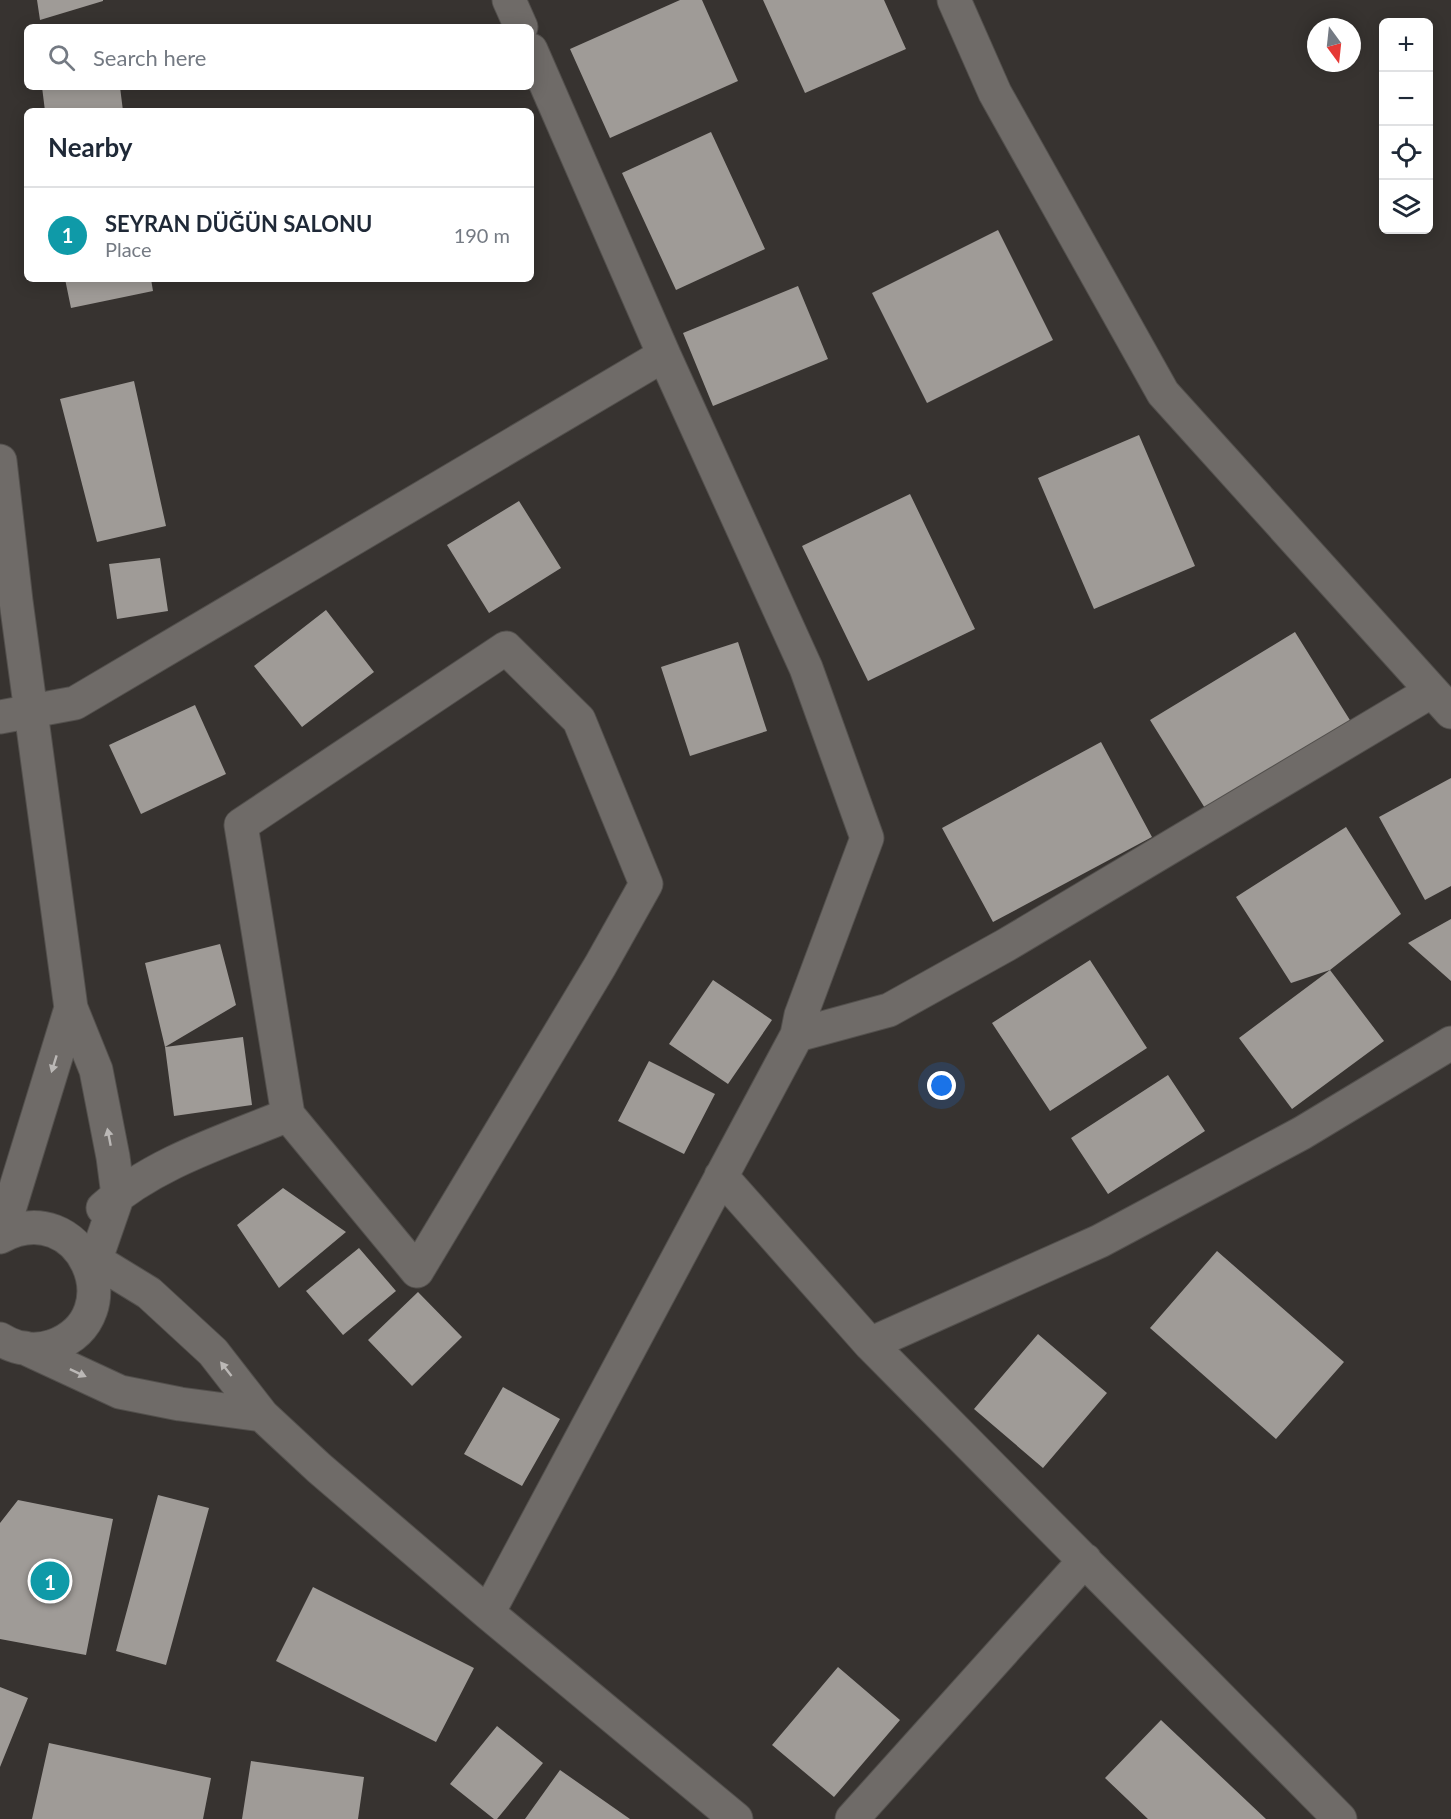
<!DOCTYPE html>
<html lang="en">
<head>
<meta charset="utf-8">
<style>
	body { margin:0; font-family:Lato,sans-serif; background:#f6f6f7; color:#1f2937 }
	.controls { position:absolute; right:18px; top:18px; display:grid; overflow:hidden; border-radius:9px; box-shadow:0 3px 15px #0003 }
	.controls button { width:54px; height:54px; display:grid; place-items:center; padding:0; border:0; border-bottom:2px solid #e0e1e3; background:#fff; color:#1f2937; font:30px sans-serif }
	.compass { position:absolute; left:1307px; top:18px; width:54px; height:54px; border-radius:50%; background:#fff; box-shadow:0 3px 15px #0003; rotate:165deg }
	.you { position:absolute; left:942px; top:1086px; width:21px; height:21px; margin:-15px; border:4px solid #fff; border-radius:50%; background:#1a73e8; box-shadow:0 0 0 9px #1a73e833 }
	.badge { display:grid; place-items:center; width:39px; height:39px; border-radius:50%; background:#5e7029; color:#fff; font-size:20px; font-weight:700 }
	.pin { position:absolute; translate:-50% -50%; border:3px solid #fff; box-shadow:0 2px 6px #0006 }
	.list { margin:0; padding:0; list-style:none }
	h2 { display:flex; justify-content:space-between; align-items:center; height:78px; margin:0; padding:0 24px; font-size:26px }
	h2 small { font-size:20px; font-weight:400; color:#747a83 }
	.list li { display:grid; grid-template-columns:39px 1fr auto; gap:18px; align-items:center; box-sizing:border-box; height:96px; padding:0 24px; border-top:2px solid #e0e1e3 }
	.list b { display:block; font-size:22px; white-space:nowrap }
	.list p { margin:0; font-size:20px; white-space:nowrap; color:#747a83 }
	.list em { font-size:20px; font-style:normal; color:#747a83 }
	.icon { flex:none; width:33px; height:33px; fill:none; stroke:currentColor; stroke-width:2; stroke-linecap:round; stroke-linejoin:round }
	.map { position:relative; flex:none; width:1451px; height:1819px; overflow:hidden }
	.search { position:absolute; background:#fff; box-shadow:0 3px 15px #0003; left:24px; top:24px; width:510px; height:66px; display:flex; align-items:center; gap:15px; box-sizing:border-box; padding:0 21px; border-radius:9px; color:#747a83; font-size:22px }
	.panel { position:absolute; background:#fff; box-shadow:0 3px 15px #0003; left:24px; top:108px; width:510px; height:174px; border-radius:9px }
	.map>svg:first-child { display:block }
	.building { fill:#9f9b97 }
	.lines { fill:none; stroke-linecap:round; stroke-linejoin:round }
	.minor-casing { stroke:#53504d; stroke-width:35 }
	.minor { stroke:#6f6b68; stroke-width:33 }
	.oneway { fill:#bbb8b6 }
</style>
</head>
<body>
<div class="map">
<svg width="1451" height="1819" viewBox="0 0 1451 1819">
	<rect width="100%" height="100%" fill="#373330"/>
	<path class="building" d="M37,0h66v1l-63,19z
		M680,0h22l36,81 -128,57 -40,-89z
		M763,0h121l22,49 -101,44z
		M42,87h78l3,24h-78z
		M711,132l54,117 -89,41 -54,-117z
		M998,230l55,110 -126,63 -55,-110z
		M65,279h86l2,12 -82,17z
		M798,286l30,73 -115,47 -30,-73z
		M134,381l32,145 -69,16 -37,-143z
		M1139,435l56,131 -101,43 -56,-131z
		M910,494l65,135 -107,52 -66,-135z
		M519,501l42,67 -72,45 -42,-68z
		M160,558l8,53 -51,8 -8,-55z
		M326,610l48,62 -72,55 -48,-61z
		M1295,632l58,93 -145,88 -58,-93z
		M738,642l29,89 -77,25 -29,-89z
		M195,705l31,69 -85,40 -32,-69z
		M1101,742l51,95 -159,85 -51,-94z
		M1451,778v108l-26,14 -46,-83z
		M1346,827l55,87 -71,56 54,71 -92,68 -53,-71 91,-68 -39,13 -55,-86z
		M1451,919v62l-43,-38z
		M220,944l16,61 -71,42 -20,-84z
		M1090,960l57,88 -97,63 -58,-88z
		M713,980l59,40 -44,64 -59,-40z
		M243,1037l9,68 -78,11 -9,-69z
		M649,1061l66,33 -31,60 -66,-33z
		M1168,1075l37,56 -97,63 -37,-56z
		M283,1188l63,44 -67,56 -42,-63z
		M359,1248l37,43 -53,44 -37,-44z
		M1217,1251l127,111 -68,77 -126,-111z
		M418,1292l44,45 -50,49 -44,-46z
		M1038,1334l69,59 -64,75 -69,-59z
		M503,1387l57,32 -38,67 -58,-32z
		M158,1495l51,13 -43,157 -50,-14z
		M18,1500l95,19 -27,136 -86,-16v-116z
		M313,1587l161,81 -38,74 -160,-81z
		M838,1667l62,53 -66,77 -62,-52z
		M0,1687l28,11 -28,69z
		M1161,1720l105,99h-118l-43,-41z
		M497,1726l46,37 -46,56h-3l-44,-35z
		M49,1743l162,35 -8,41h-171z
		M251,1761l113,16 -6,42h-116z
		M560,1770l70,49h-105z"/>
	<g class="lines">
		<g class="minor-casing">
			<path id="minor" d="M509,0l12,27
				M954,0l41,93 168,300 288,319
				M0,461l16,140 55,407 25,62 17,87 5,38 -26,75
				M506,648l73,72 67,164 -46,82 -183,305 -129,-156 -47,-290z
				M0,717l75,-14 589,-348
				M797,1035l92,-25 117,-65 426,-254
				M721,1176l149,168 470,475
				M103,1208c52,-46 122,-67 185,-93
				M1,1236l70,-228
				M0,1237c81,-44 135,79 53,109 -18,6 -37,3 -53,-7
				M82,1252l67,41 64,59 49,63 57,53 169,145 248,206
				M870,1344l230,-103 202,-108 149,-90
				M25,1348l95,44 60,12 82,11
				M488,1613l309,-578 4,-20 66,-177 -61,-170 -142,-313 -133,-305
				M852,1819l233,-259"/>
		</g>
		<use href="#minor" class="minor"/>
	</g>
	<defs><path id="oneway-solid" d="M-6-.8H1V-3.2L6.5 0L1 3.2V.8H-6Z" transform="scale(1.5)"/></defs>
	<g class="oneway">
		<use href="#oneway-solid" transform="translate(54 1064) rotate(107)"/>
		<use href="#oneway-solid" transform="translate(109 1137) rotate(-101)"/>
		<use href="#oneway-solid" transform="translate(226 1369) rotate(-128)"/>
		<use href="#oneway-solid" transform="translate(78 1373) rotate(25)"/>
	</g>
</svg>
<div class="controls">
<button>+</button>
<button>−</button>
<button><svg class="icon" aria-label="locate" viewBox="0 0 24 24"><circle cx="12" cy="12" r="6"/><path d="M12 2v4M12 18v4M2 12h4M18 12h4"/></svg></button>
<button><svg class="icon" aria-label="layers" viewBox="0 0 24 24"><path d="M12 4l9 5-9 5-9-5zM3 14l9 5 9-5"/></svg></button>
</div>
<svg class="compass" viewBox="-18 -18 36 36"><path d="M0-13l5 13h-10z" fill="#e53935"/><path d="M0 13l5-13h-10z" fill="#747a83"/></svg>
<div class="you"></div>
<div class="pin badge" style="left:50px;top:1581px;background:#0f9aa8">1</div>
<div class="search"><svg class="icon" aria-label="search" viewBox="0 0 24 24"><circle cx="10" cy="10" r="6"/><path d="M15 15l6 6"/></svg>Search here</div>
<section class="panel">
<h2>Nearby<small></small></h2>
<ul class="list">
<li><span class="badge" style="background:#0f9aa8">1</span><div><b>SEYRAN DÜĞÜN SALONU</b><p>Place</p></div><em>190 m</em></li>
</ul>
</section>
</div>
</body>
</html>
